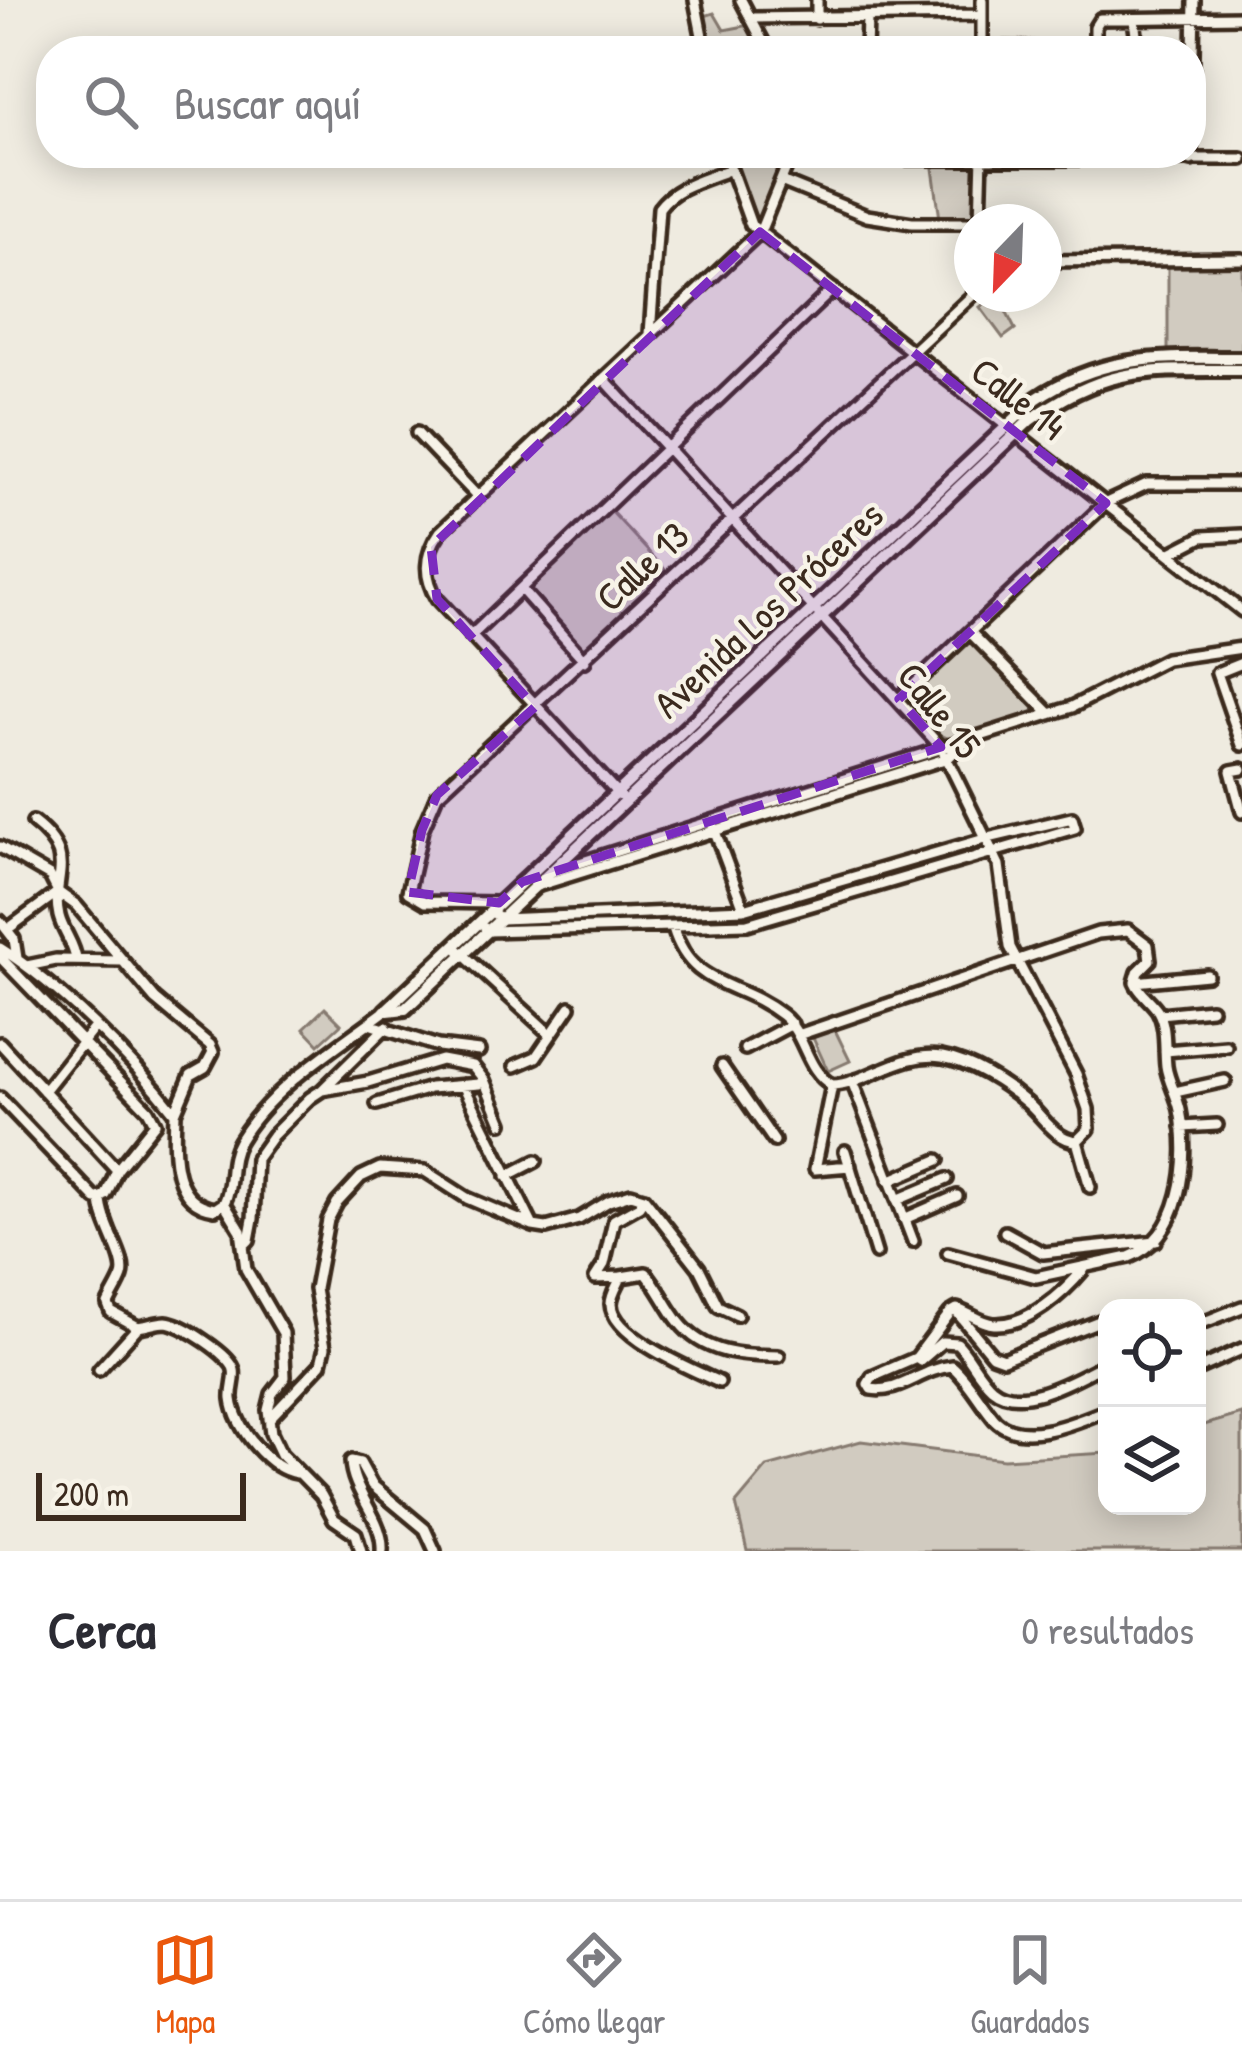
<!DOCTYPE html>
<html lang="es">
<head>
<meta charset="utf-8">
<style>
	body { margin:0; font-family:"Patrick Hand",sans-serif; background:#f7f7f7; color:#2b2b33 }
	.controls { position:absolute; right:36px; bottom:36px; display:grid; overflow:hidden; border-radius:24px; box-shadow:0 6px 30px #0003 }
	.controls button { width:108px; height:108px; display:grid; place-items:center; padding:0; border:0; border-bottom:3px solid #e1e1e2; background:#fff; color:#2b2b33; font:60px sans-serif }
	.compass { position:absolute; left:954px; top:204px; width:108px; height:108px; border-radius:50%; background:#fff; box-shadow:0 6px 30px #0003; rotate:203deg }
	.scale { position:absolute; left:36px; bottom:30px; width:210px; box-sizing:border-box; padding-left:12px; border:6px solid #3b2a1e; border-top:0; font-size:33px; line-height:42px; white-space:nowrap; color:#3b2a1e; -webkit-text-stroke:9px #f7f3e8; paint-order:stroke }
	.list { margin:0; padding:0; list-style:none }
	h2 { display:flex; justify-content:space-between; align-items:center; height:156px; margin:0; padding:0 48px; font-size:51px }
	h2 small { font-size:39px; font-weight:400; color:#7c7c81 }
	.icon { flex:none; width:66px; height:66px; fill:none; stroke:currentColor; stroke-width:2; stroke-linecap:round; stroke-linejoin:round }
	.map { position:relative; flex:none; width:1242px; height:1551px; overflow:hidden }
	.search { position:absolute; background:#fff; box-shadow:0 6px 30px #0003; left:36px; right:36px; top:36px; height:132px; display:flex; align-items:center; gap:30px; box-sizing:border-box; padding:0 42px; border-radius:48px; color:#7c7c81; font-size:45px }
	.sheet { height:348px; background:#fff }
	nav { display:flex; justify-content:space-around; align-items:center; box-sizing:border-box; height:168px; border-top:3px solid #e1e1e2; background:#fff; font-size:33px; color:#7c7c81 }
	nav a { display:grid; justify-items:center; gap:6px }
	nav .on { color:#ea580c }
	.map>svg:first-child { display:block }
	.green { fill:#d1cbc0; stroke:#867a6f; stroke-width:3 }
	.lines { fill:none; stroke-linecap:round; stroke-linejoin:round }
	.minor-casing { stroke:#3b2a1e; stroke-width:18 }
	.major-casing { stroke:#3b2a1e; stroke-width:20 }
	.minor { stroke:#f7f3e8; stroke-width:9 }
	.major { stroke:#f7f3e8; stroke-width:10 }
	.marked { fill:#7b2cbf; fill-opacity:0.2; stroke:#7b2cbf; stroke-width:9; stroke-dasharray:24 15; stroke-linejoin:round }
	.labels { text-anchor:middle; stroke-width:9; stroke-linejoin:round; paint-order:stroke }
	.street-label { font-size:39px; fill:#3b2a1e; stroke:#f7f3e8 }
</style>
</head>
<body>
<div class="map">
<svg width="1242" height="1551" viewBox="0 0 1242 1551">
	<rect width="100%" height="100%" fill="#efebe0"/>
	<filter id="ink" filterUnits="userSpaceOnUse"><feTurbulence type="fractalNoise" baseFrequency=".00833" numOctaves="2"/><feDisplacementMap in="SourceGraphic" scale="24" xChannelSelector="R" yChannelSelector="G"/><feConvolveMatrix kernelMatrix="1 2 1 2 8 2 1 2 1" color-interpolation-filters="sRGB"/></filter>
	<g filter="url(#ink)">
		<path class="green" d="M714,13l10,17 26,-5 14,26h-56l-7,-34z
			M1004,40l70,1v10h-70z
			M729,153h58l-29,69 -7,-5z
			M932,161h44v58h-36z
			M1168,262l74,2v91l-74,-1z
			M997,294l18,35 -12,9 -23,-31z
			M609,509l62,67 -85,81 -60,-68z
			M970,635l72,76 -89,29c-22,-6 -35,-23 -50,-40z
			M986,842l2,6 -232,72 -3,-7z
			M742,915l3,7 -245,10 5,-9z
			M325,1008l16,16 -22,20 -15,-16z
			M834,1028l16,33 -22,10 -15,-33z
			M1242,1414v137h-495l-11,-47 31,-37 94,-26 142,18 104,-6v53h90v-79z"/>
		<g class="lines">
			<g class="minor-casing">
				<path id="minor" d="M695,0l10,51
					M741,0l27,51
					M750,18l232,-3
					M817,19v-19
					M1134,19l4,32
					M866,51l1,-33
					M982,51v-51
					M1095,51v-24l5,-8 142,-2
					M725,153l26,72 491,386
					M877,153l30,6h335
					M1191,160l3,-160
					M781,181l86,35 45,7h60
					M980,222l2,-67
					M1044,261l198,-2
					M650,334l9,-126c16,-22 45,-28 69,-38
					M604,379l337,368 58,118 11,82 66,127 12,35 1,20 -12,12c-22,-1 -35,-26 -51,-39 -22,-19 -55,-40 -84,-45 -41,-6 -73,26 -110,28 -27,-15 -26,-51 -50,-70 -44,-35 -91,-26 -109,-87
					M417,433l61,64
					M1171,553l31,-16 40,-2
					M521,589l64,72
					M970,632l80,82
					M471,636l362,-347
					M1242,663l-25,10 25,72
					M899,699l207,-196 41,-19h95
					M1242,769l-11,2 11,41
					M620,796l-183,-197c-14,-23 -12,-46 3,-67l320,-300 32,-79
					M33,822c47,36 17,55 26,94 4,16 16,29 17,44
					M713,826l31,83
					M0,847l50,29 8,16 18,13 79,94 55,46 3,7 -8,15 -14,8 -16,38
					M554,871l518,-164 94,-48 76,-11
					M537,886l411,-128 14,-14
					M499,903l-74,-1 -17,-10 14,-62 15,-35 537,-501
					M0,921l14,18 3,19
					M485,928l4,3 258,-7 328,-96 -3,-10 -84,20 -244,71 -243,10 -10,-8
					M8,929l50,-37
					M454,946l97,89
					M0,948c59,37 131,109 175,165 -1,34 -6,90 40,96l9,-6
					M0,957l148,153 7,13 -38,47 -11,25 -10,4 -96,-101
					M27,966l29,-6 67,1
					M1135,982l72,-7
					M1160,1014l51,-5
					M369,1024l69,22 41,5
					M798,1035l300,-102 30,-3 20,15 2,15 -12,12 -3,10c5,12 16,18 23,29 9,16 6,37 8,55 2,15 11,29 14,44 10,50 2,127 -51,147l-93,20 -88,-24
					M0,1043l117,127
					M745,1049l47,-25
					M1165,1051l61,-5
					M515,1066l21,-9 34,-50
					M722,1066l52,75
					M484,1080l18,43
					M852,1081l61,160
					M463,1085l70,141
					M832,1085l-17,84 35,-3
					M322,1090l64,-63
					M44,1091l50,-63
					M1175,1092l50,-11
					M1182,1127l35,-2
					M1077,1141l13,46
					M845,1151l31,102
					M507,1176l29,-15
					M889,1181l49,-21
					M644,1198l-5,8 -25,14 -10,44 -9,14 26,-1c-3,8 -10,18 -10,27 1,33 82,66 108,78
					M101,1199c1,27 27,60 21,77 -3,9 -10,19 -14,28l3,8 27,15c10,-1 19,-5 28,-5 15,1 66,34 68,48 2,9 -3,19 -2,29 3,29 37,70 65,74
					M897,1200l50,-21
					M224,1203l17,28 5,38 37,64 2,44 -13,17 -4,16 3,23 10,21 40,41 13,24 22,15 5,17
					M224,1203c10,-19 3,-42 15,-62 33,-55 96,-92 146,-130
					M904,1219l53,-23
					M1005,1232l38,21 113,-12
					M243,1246l6,-6 4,-21 3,-60 17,-24 37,-37 12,-8 46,-8 73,-22 32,6 11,14 -5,4 -49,4 -53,16
					M1084,1269c-20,24 -56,57 -90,55 -13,-1 -25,-11 -37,-15l-7,4 -34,45 4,3 22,-19 15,1c13,13 20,32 35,45 30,25 86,-11 115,-25
					M621,1277l25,-4c13,15 21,34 33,49 25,32 63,34 100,34
					M955,1310l37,45 11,4 104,-41
					M1197,1325l45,-18
					M916,1358l-44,19 -4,7 3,5c29,5 50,-20 81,-23 17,14 28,37 43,54 27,27 82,2 112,-10
					M1197,1369l45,-20
					M99,1370l39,-43
					M269,1419l52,-55 4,-17 -10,-58 13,-69 9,-17 24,-26 19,-9 45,3 42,27 66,28 13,2 33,-9 30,-18 22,-7 13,4 55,70 19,38 19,9
					M382,1551c2,-32 -30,-58 -31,-90l9,2 12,22 53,44 10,22"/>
			</g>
			<g class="major-casing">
				<path id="major" d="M385,1011l651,-612c69,-46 127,-41 206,-41
					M388,1011l17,-2 624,-588c77,-56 122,-51 213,-51"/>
			</g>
			<use href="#minor" class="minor"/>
			<use href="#major" class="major"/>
		</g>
	</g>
	<path class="marked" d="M760,232l346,271 -207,196 42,48 -419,135 -23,21 -91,-11 14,-62 15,-35 98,-88 -98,-108 -6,-52z"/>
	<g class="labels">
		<g class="street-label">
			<text transform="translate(1019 398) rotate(38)" y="14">Calle 14</text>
			<text transform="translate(642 566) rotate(-43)" y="14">Calle 13</text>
			<text transform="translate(768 609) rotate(-43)" y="14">Avenida Los Próceres</text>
			<text transform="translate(940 710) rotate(52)" y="14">Calle 15</text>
		</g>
	</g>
</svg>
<div class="controls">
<button><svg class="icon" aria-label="locate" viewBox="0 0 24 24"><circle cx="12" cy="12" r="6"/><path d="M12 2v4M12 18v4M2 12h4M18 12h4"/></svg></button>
<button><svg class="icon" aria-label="layers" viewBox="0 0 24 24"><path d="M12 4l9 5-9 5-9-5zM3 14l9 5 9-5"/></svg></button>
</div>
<svg class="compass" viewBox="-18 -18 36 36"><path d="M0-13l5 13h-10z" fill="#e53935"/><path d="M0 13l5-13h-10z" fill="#7c7c81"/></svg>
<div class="scale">200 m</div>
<div class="search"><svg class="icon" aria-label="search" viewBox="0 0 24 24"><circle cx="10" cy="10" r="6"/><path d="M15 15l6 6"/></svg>Buscar aquí</div>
</div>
<section class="sheet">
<h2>Cerca<small>0 resultados</small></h2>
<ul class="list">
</ul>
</section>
<nav>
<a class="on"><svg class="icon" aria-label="map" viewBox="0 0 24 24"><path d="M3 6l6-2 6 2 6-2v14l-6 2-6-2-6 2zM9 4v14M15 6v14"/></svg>Mapa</a>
<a><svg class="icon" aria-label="directions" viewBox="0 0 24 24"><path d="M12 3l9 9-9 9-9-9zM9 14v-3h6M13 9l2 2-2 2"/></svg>Cómo llegar</a>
<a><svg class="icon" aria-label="saved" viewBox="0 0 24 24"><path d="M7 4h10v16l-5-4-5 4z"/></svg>Guardados</a>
</nav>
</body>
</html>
